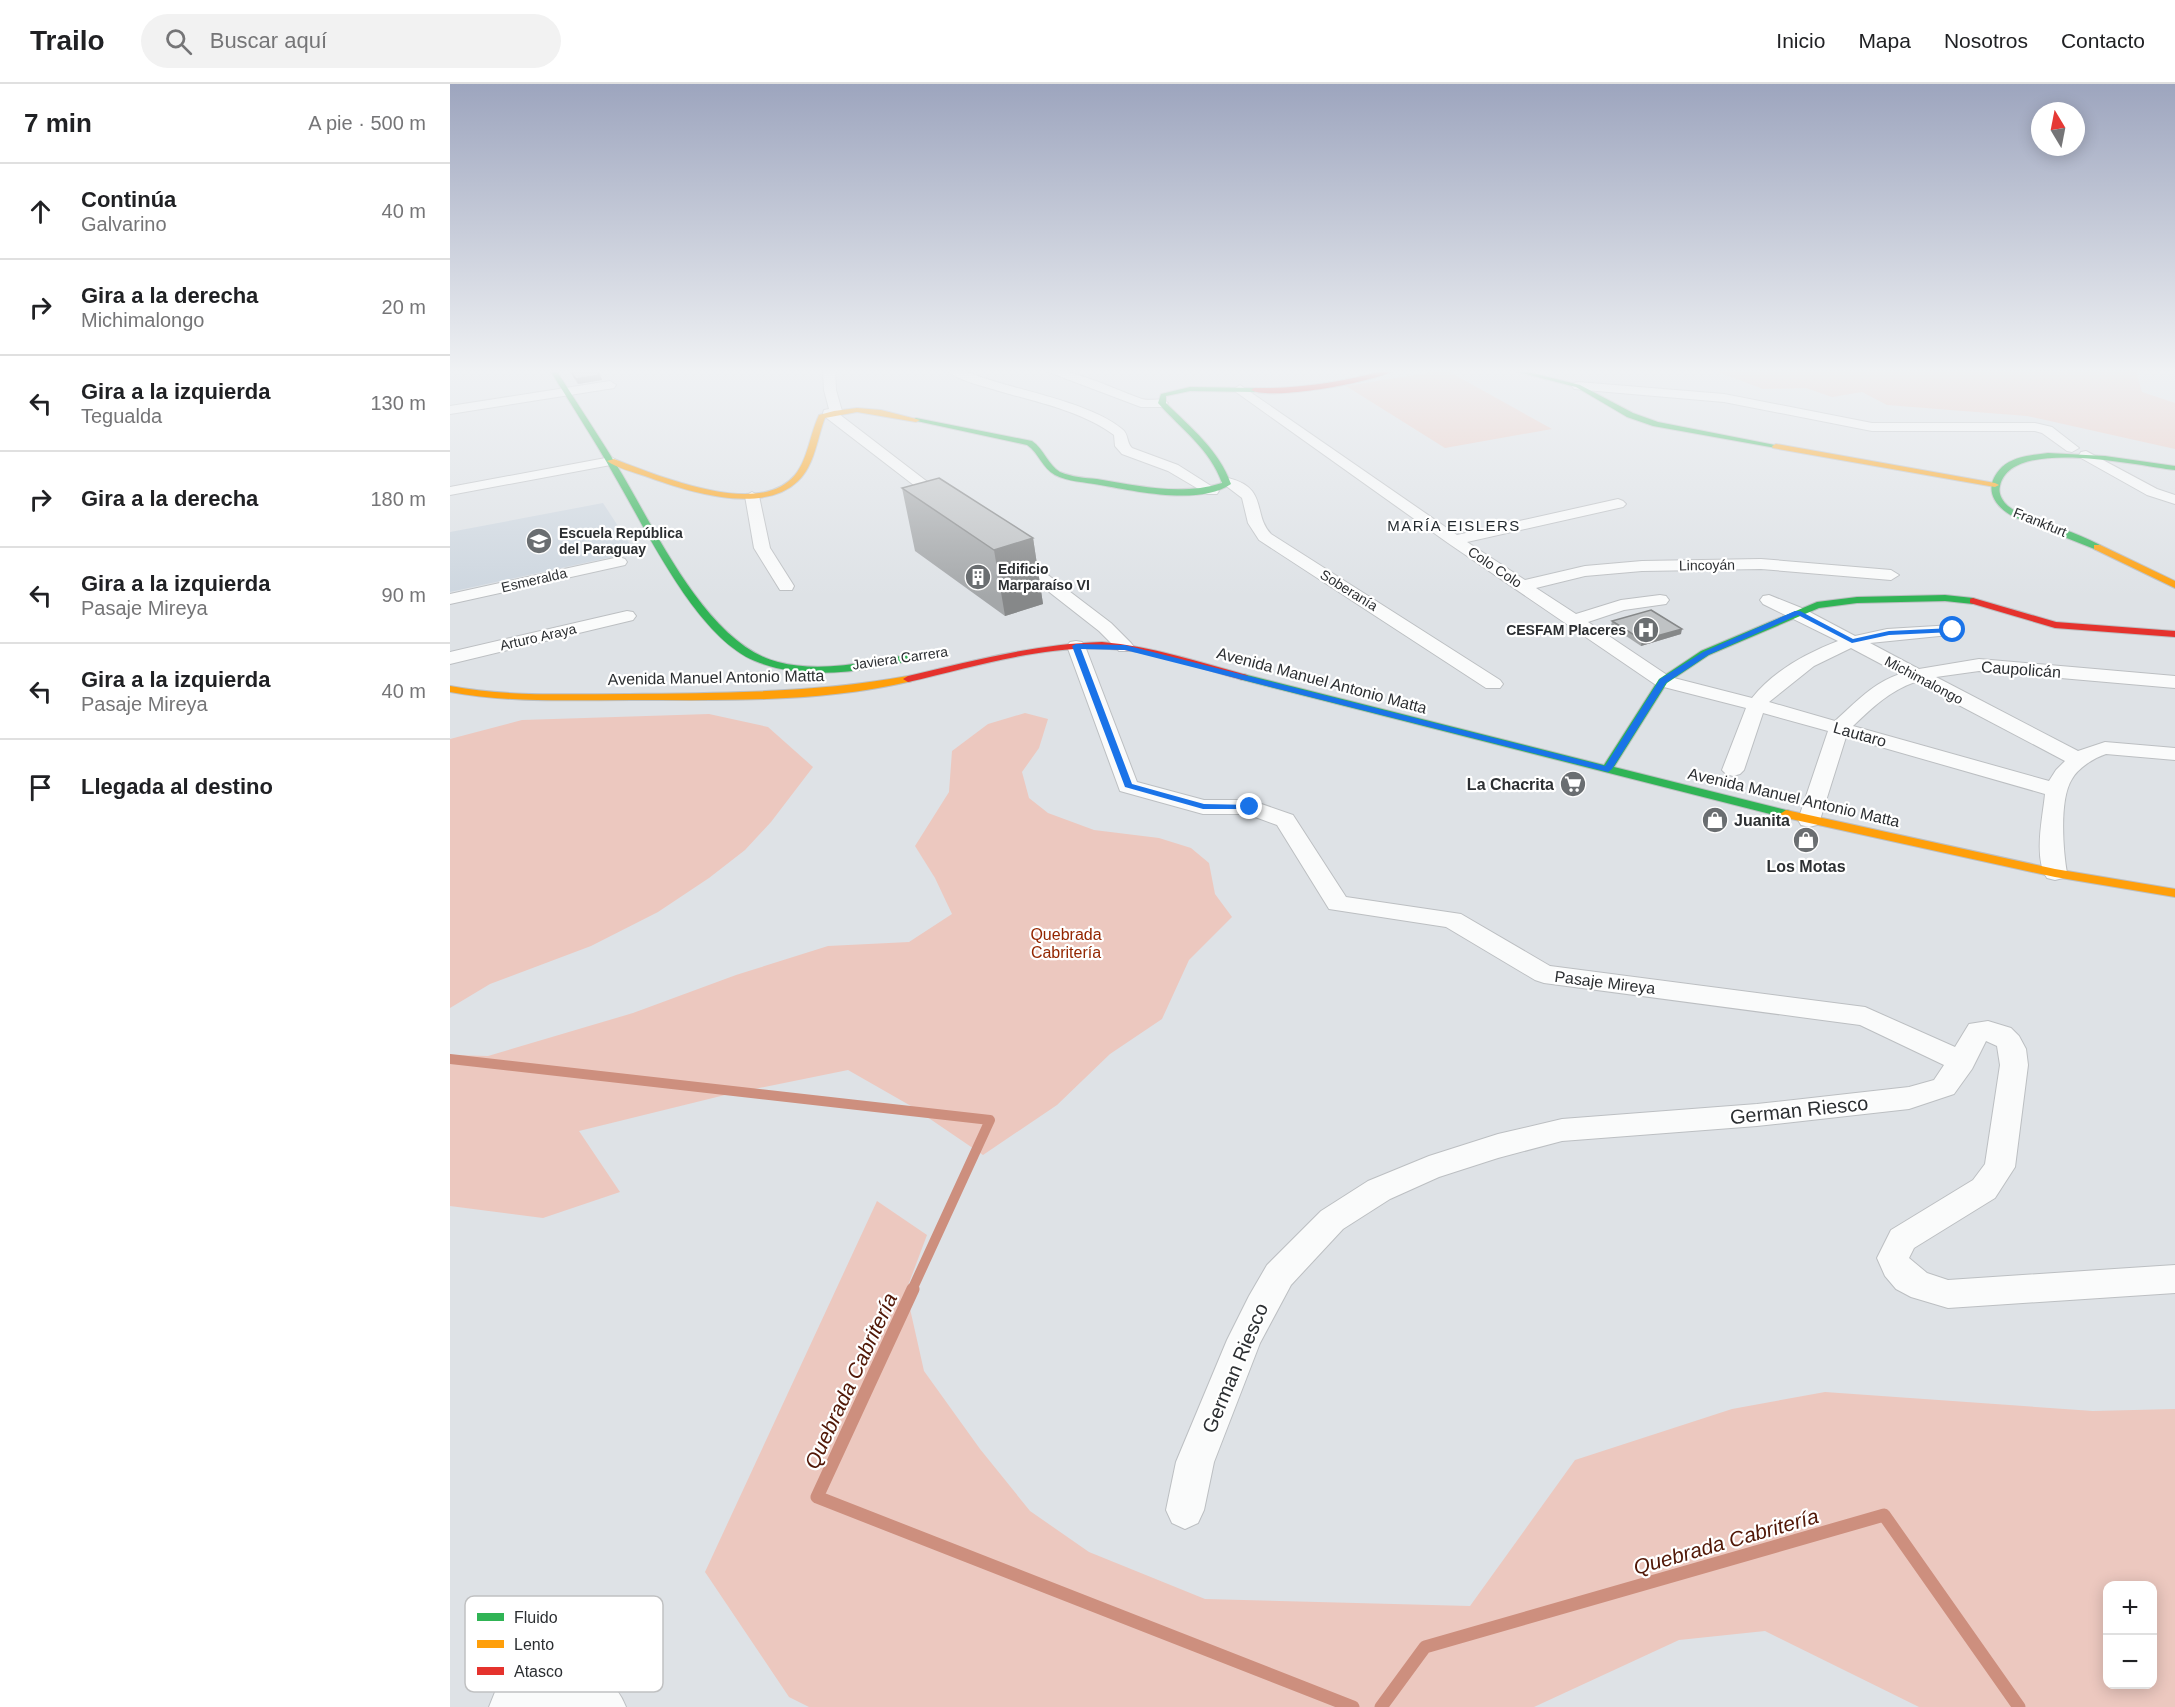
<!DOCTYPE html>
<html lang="es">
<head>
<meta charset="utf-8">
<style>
	body { margin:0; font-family:Arial,sans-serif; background:#f2f2f2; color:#202124 }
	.controls { position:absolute; right:18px; bottom:18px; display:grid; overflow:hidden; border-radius:12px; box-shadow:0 3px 15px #0003 }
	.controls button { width:54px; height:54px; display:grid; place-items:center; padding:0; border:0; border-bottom:2px solid #e0e0e0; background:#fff; color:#202124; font:30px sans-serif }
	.compass { position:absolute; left:1581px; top:18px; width:54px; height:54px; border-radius:50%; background:#fff; box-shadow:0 3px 15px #0003; rotate:350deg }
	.stop { position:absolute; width:18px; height:18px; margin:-14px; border:4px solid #1a73e8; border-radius:50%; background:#fff }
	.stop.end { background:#1a73e8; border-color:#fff; box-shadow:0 2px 6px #0008 }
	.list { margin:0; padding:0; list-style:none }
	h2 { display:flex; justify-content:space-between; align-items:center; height:78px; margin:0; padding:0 24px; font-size:26px }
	h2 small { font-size:20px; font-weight:400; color:#757577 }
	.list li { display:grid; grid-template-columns:39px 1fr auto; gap:18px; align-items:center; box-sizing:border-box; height:96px; padding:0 24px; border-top:2px solid #e0e0e0 }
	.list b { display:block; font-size:22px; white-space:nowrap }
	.list p { margin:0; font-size:20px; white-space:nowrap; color:#757577 }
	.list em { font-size:20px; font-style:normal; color:#757577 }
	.icon { flex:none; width:33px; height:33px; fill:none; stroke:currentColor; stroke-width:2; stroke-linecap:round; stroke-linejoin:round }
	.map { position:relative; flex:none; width:1725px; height:1623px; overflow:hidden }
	header { display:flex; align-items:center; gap:36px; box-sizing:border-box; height:84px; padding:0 30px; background:#fff; border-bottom:2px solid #e0e0e0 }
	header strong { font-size:28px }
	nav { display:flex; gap:33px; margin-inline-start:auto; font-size:21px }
	.search { width:420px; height:54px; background:#f2f2f2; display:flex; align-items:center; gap:15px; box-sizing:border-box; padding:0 21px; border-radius:33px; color:#757577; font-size:22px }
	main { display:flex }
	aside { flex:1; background:#fff }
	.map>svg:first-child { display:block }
	.built { fill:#cdd6df }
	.green { fill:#ecc8bf; fill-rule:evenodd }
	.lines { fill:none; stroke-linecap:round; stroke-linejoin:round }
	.stream-far1 { stroke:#cd8f7e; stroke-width:10 }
	.stream { stroke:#cd8f7e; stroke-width:13 }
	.street-casing { stroke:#bcbfc2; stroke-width:2 }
	.fast-casing { stroke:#bcbfc2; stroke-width:2 }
	.slow-casing { stroke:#bcbfc2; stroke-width:2 }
	.jam-casing { stroke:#bcbfc2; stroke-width:2 }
	.street { fill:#fafbfb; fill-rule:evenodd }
	.fast { fill:#30b455; fill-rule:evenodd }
	.slow { fill:#ff9f0a; fill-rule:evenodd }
	.jam { fill:#e5322d; fill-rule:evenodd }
	.wall { fill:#a4a7a9 }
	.shaded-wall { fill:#868889 }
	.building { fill:#bfc2c4; stroke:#868889; stroke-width:1.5 }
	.route { fill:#1a73e8 }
	.labels { text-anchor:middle; stroke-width:4.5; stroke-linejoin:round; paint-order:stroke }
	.far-street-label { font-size:14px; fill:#2c2f32; stroke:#fff }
	.far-poi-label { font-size:14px; font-weight:bold; fill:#2c2f32; stroke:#fff; text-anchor:start }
	.far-neighbourhood-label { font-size:15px; letter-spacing:1.5px; fill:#242b30; stroke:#fff }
	.street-label { font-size:16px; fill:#2c2f32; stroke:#fff }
	.poi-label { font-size:16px; font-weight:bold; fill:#2c2f32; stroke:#fff; text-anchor:end }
	.park-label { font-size:16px; fill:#932600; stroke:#fff }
	.near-street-label { font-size:20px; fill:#2c2f32; stroke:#fff }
	.near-water-label { font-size:21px; font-style:italic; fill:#511706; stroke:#fff }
	.key { fill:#fff; stroke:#c0c1c2; stroke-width:1.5 }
	.key-label { font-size:16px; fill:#2c2f32 }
</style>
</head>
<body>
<header>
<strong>Trailo</strong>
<div class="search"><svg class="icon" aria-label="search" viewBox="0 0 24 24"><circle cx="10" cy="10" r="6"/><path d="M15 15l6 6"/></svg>Buscar aquí</div>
<nav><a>Inicio</a><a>Mapa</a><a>Nosotros</a><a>Contacto</a></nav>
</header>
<main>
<aside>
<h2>7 min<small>A pie · 500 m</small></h2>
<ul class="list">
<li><svg class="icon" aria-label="ahead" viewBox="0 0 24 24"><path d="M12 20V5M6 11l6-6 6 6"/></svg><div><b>Continúa</b><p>Galvarino</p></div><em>40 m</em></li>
<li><svg class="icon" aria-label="right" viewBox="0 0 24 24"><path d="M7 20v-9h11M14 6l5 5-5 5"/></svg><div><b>Gira a la derecha</b><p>Michimalongo</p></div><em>20 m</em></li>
<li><svg class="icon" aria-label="left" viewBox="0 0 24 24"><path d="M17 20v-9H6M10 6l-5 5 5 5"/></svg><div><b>Gira a la izquierda</b><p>Tegualda</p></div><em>130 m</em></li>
<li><svg class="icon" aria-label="right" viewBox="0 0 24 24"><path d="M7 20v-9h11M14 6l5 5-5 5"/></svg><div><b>Gira a la derecha</b></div><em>180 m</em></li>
<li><svg class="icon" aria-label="left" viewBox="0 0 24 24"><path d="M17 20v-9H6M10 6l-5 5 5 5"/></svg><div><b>Gira a la izquierda</b><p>Pasaje Mireya</p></div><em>90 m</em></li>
<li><svg class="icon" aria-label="left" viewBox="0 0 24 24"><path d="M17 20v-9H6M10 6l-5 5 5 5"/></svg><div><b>Gira a la izquierda</b><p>Pasaje Mireya</p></div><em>40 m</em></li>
<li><svg class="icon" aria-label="arrive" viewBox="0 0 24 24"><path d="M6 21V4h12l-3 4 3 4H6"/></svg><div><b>Llegada al destino</b></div></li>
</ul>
</aside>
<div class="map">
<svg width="1725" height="1623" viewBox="0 0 1725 1623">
	<rect width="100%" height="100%" fill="#dee2e6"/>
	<path class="built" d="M153,419l30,46 -7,5 -176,38v-60z"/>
	<path class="green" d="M996,286l106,59 -107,19 -99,-62z
		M1263,286h423l6,22 33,11v46l-148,-33 -140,-11 -25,-13 -30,5 -26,-9 -43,1z
		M575,629l23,6 -9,29 -17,24 7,26 19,15 46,17 65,8 32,10 18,15 6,31 17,23 -43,43 -27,59 -52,35 -53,51 -74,50 -72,-49 -63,-36 -123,25 -146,36 41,61 -77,26 -93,-12v-151l38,1 145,-43 103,-38 92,-29 81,-4 43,-28 -17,-36 -20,-32 34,-54 3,-41 36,-27z
		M259,630l59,13 45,40 -42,55 -26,28 -36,28 -51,34 -67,34 -101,38 -40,24v-269l72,-19z
		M427,1117l50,34 -21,56 18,80 56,78 50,62 59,41 116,47 265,7 105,-146 157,-51 93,-17 268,19 82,-2v298h-256l-154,-76 -86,9 -145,67h-725l-20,-10 -84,-125zM1658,1502h44v98h-44z"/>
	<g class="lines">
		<path class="stream-far1" d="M0,975l540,61 -78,170"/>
		<path class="stream" d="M463,1205l-96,208 536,210
			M931,1623l44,-60 459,-132 135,192"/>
		<g class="street-casing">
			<path id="street" d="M373,286h12l1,20 6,21 -3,3 112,86 2,3 -2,3h-10l-117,-90 -1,-3 1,-3 5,-1 -5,-19z
				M497,286h15c46,20 123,29 160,59 7,5 4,13 10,19l46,17 41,26 -2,3h-10l-39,-23 -46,-17 -7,-8 -1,-11c-35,-26 -84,-34 -125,-47 -13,-4 -32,-8 -42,-18z
				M593,286c30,-2 70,19 99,29 9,3 19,-3 26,4l-6,4h-21z
				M160,297l6,4 -2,3 -164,26v-8z
				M1128,298l146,12 148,29h163l17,4 27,21 -7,4 -5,-1 -25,-18 -7,-2h-163l-148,-29 -150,-13 -2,-3 2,-3z
				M790,301l217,150 161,-36 5,2 3,3 -3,3 -156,35 58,38 60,-14 57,-5 119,-2 130,11 8,5 -8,5 -130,-11 -119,2 -57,5 -49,12 40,26 45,-14 39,-5 6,1 3,4 -3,4 -42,6 -36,12 82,55 82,21c21,-27 55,-45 86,-57l-75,-37 -3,-4 3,-4 6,-1 35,14 51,27 32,-7 66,-4 6,1 3,4 -3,4 -89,9 49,26 60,-10 196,17v12l-196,-17 -43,6 142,74 27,-9 70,6v12l-69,-6c-12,4 -28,14 -34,25 -13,20 -9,71 -5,94l-4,5 -8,2 -8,-2c-14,-20 -4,-62 -2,-84l-199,-57 -26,83 -3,5 -8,2 -8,-2 -3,-5 30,-89 -65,-18 -19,57 -4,4 -7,2 -7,-2 -4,-4 24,-62 -90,-23 -208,-142 -212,-151 -2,-3zM1401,564l49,26c-27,9 -44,28 -65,47l-66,-19 45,-36zM1465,598l150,79 -9,9 -7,11 -196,-55c19,-18 36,-35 62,-44z
				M1636,367l71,38 18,6v9l-28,-9 -66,-37 -2,-3 2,-3z
				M161,373l7,4 -2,3 -166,31v-8z
				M778,394c41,10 24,36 43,56l229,146 3,4 -3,4h-14l-227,-148 -11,-17 -6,-25 -21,-16z
				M302,408l7,4 11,52 24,38 -2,4h-12l-26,-42 -9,-52z
				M563,467l6,2 92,70 20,20 3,4 -3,4h-12l-20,-20 -92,-72 -2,-3 2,-3z
				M169,473l6,2 2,3 -2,3 -175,39v-10z
				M177,527l6,1 3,4 -3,4 -183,44v-12z
				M626,557l6,1 3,4 52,136 67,18h46l43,15 53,82 115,17 89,52 315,41 90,40 14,-23 19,-3 23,7 8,8 7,13 2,16 -13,102 -20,31 -81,50 -5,10 18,15 21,7 227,-15v28l-227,15 -37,-11 -15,-8 -11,-13 -8,-18 14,-28 82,-50 12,-16 15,-99 -3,-19 -11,-5 -14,28 -18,25 -45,15 -152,17 -195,15 -64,17 -59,19 -49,22 -47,30 -52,56 -31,58 -46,119 -10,48 -6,13 -13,6 -13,-6 -6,-13 10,-48 51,-122 22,-44 18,-31 54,-54 47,-30 61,-25 69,-22 64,-15 195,-15 152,-17 25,-7 10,-15 -84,-40 -316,-42 -9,-3 -89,-53 -117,-18 -52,-84 -30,-11h-44l-83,-23 -53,-145 3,-4z
				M120,1583c28,7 45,12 56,40h-137l6,-15z"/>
		</g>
		<g class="fast-casing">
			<path id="fast" d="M100,286h6c22,35 45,69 66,104 34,57 86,171 156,188 46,12 98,-2 144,-10l4,1v4c-54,13 -118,26 -171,4 -59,-24 -109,-132 -141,-186 -20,-36 -43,-70 -64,-105z
				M1060,286h10l60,15 53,28 25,9 122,24 -4,2 -123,-22 -26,-9 -51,-30z
				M740,303l64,1 3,2 -3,2 -64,-1 -24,5v7c25,25 53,47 65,81 -32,22 -96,7 -131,1 -15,-3 -32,-3 -45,-10 -13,-7 -16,-22 -28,-30l-115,-25 4,-2 116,23c12,8 16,24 28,31 12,5 25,6 37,7 42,7 84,17 125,4 -12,-34 -41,-54 -64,-80l3,-9z
				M1598,369l57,3 70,10v4c-36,-4 -164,-34 -175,16 -2,7 2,15 8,20 15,12 36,16 54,23 13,4 26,10 38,16l1,2 -4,3 -83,-33c-21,-11 -32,-30 -12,-50 12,-11 31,-12 46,-14z
				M1495,511l28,3 5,3 -5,3 -28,-3 -88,2 -38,5 -110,47 -42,28 -53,84 176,44 2,3 -6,4 -547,-139 -1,-2 5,-3 361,91 55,-86 42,-28 116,-49 40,-5z"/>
		</g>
		<g class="slow-casing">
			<path id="slow" d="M407,324l24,2 39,10 -4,2 -59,-10 -32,6c-8,20 -10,47 -27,63 -36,35 -112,10 -153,-5 -12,-4 -28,-8 -38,-15l7,-2c43,16 145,60 181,16 13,-16 15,-41 24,-60l15,-4z
				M1326,360l219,39 4,2 -4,2 -222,-39 -1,-2z
				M1644,461h6l75,36v7l-81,-39z
				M458,592l5,3 -1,2c-91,22 -188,19 -281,19 -61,0 -121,3 -181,-8v-6c59,11 117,8 177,8 95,-1 188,-1 281,-18z
				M1336,726l269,59 120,20v8l-120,-20 -273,-60 -2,-3z"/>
		</g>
		<g class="jam-casing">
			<path id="jam" d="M936,286h9c-20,12 -124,31 -144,20l3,-2c45,1 88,-6 132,-18z
				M1523,514l83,24 119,9v6l-120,-9 -85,-25v-4z
				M652,558c49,4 97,20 145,33l1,2 -5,3c-39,-10 -79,-26 -119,-30 -73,-8 -146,16 -216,32l-5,-3 5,-3c64,-15 127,-32 194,-34z"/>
		</g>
		<use href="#street" class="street"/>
		<use href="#fast" class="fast"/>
		<use href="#slow" class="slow"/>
		<use href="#jam" class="jam"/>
	</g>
	<path class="wall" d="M118,286h29l5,10 -24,4z
		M452,404l131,50 10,66 -38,12 -90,-65z
		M1162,537l69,13 -40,12 -30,-20z"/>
	<path class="shaded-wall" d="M150,291l2,5 -24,4 -2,-5z
		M583,454l10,66 -38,12 -11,-66z
		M1232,545l-1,5 -40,12 1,-6z"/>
	<path class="building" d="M120,286h27l3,5 -24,4z
		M489,394l94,60 -39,12 -92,-62z
		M1201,526l31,19 -40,11 -30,-19z"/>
	<linearGradient id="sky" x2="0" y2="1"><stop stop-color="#9da5be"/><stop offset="0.56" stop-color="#f0f2f4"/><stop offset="1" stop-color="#f0f2f4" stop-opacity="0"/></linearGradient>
	<rect width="1725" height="513" fill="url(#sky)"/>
	<path class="route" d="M1345,527h5l53,28 36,-8 64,-3 4,2 -4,2 -64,3 -37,8 -54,-28 -90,40 -42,28 -54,86 -4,3 -483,-122 -44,-1 51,135 72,20 49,1 2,2 -5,2h-47l-78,-22 -53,-141 4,-2 49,1 480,121 55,-87 43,-27z"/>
	<defs>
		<g id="school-disc" transform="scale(1.35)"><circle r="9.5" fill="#6a6e71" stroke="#fff"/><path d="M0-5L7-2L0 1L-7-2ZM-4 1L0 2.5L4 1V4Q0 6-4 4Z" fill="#fff"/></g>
		<g id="building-disc" transform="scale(1.35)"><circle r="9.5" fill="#6a6e71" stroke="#fff"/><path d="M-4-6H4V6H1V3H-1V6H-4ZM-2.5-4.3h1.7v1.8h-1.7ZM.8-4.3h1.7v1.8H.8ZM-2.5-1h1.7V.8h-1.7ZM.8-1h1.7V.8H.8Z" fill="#fff"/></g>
		<g id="hospital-disc" transform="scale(1.35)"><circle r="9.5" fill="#6a6e71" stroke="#fff"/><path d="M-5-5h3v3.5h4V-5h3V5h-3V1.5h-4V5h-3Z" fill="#fff"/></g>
		<g id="supermarket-disc" transform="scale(1.35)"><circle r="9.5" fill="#6a6e71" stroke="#fff"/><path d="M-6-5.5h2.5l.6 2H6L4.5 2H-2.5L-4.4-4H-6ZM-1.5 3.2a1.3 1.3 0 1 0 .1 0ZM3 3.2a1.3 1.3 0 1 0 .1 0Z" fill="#fff"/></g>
		<g id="shop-disc" transform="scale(1.35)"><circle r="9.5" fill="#6a6e71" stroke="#fff"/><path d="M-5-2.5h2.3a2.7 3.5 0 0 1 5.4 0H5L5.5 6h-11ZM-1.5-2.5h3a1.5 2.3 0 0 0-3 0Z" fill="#fff"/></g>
	</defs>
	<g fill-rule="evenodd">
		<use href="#school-disc" x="89" y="457"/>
		<use href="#building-disc" x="528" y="493"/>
		<use href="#hospital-disc" x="1196" y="546"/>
		<use href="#supermarket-disc" x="1123" y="700"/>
		<use href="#shop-disc" x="1265" y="736"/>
		<use href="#shop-disc" x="1356" y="756"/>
	</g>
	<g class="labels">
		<g class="far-street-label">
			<text transform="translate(1590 438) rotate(22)" y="5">Frankfurt</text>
			<text transform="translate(1257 481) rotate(-1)" y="5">Lincoyán</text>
			<text transform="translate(1045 483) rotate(34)" y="5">Colo Colo</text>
			<text transform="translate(84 496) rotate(-13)" y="5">Esmeralda</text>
			<text transform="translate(899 506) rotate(32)" y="5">Soberanía</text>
			<text transform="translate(88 553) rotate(-13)" y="5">Arturo Araya</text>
			<text transform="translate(450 574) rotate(-8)" y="5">Javiera Carrera</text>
			<text transform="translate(1474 596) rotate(28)" y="5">Michimalongo</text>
		</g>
		<g class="far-poi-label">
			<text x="109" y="454">Escuela República<tspan x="109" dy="16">del Paraguay</tspan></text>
			<text x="548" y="490">Edificio<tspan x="548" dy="16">Marparaíso VI</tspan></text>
			<text x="1176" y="551" text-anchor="end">CESFAM Placeres</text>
		</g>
		<g class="far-neighbourhood-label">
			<text x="1004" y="447">MARÍA EISLERS</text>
		</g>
		<g class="street-label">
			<text transform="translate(1571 585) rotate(4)" y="6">Caupolicán</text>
			<text transform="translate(266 593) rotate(-1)" y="6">Avenida Manuel Antonio Matta</text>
			<text transform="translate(872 596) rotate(15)" y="6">Avenida Manuel Antonio Matta</text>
			<text transform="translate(1410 650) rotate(16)" y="6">Lautaro</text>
			<text transform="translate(1344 713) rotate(13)" y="6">Avenida Manuel Antonio Matta</text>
			<text transform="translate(1155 898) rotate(7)" y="6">Pasaje Mireya</text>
		</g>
		<g class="poi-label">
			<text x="1104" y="706">La Chacrita</text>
			<text x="1284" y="742" text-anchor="start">Juanita</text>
			<text x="1356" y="788" text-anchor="middle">Los Motas</text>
		</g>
		<g class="park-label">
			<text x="616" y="856">Quebrada<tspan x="616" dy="18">Cabritería</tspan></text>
		</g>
		<g class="near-street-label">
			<text transform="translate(1349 1026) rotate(-6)" y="7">German Riesco</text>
			<text transform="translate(785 1284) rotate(-67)" y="7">German Riesco</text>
		</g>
		<g class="near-water-label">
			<text transform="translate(401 1297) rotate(-65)" y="7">Quebrada Cabritería</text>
			<text transform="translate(1276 1458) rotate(-16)" y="7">Quebrada Cabritería</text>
		</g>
	</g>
	<rect x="15" y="1512" width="198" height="96" rx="9" class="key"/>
	<rect x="27" y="1529" width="27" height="8" fill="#30b455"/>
	<rect x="27" y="1556" width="27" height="8" fill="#ff9f0a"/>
	<rect x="27" y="1583" width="27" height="8" fill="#e5322d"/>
	<g class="key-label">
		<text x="64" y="1539">Fluido</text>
		<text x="64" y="1566">Lento</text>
		<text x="64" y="1593">Atasco</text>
	</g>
</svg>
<div class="controls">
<button>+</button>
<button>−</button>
</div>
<svg class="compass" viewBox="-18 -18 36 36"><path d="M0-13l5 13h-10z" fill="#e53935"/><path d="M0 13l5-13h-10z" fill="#757577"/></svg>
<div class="stop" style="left:1503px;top:546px"></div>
<div class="stop end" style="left:800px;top:723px"></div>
</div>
</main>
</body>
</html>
